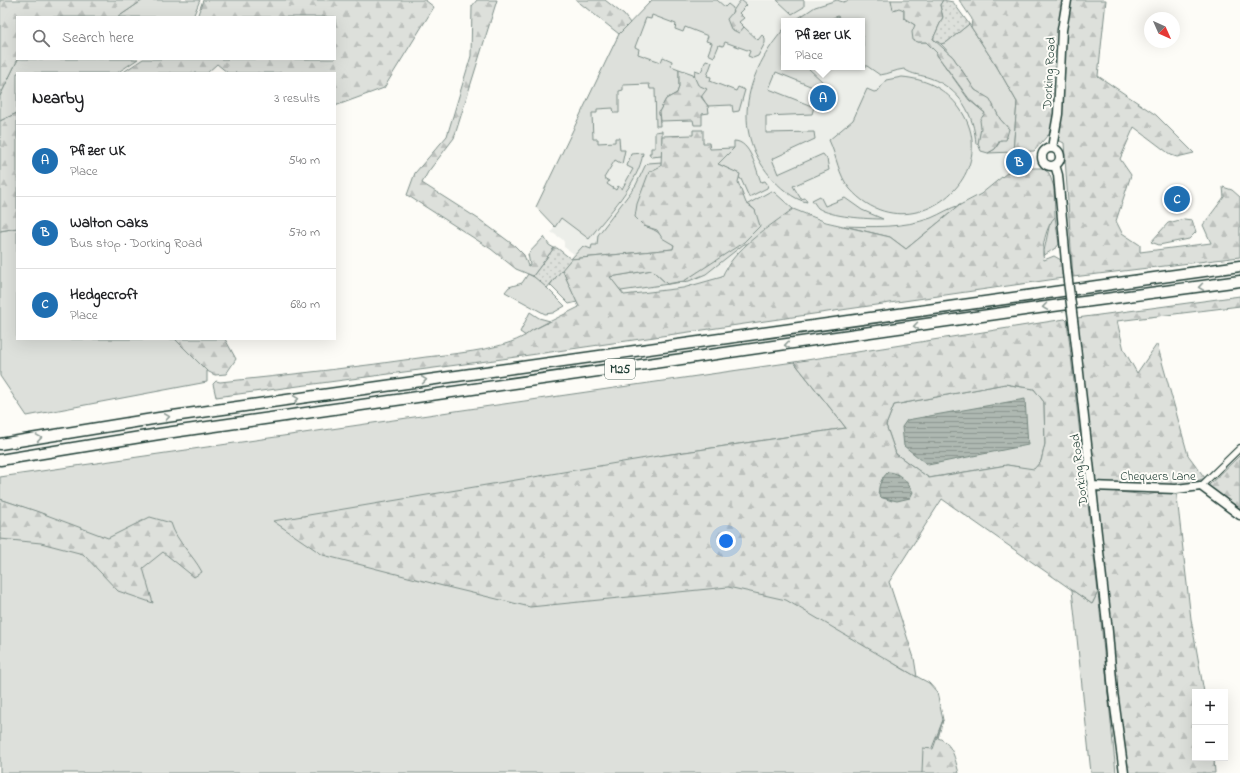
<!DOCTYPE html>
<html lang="en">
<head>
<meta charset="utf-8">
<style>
	body { margin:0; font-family:"Indie Flower",sans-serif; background:#f2f2f2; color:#202124 }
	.controls { position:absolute; right:12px; bottom:12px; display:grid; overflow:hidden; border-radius:0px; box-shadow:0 4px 16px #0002 }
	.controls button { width:36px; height:36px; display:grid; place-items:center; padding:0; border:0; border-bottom:1px solid #e0e0e0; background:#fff; color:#202124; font:20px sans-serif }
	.compass { position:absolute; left:1144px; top:12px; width:36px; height:36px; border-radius:50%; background:#fff; box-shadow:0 4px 16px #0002; rotate:135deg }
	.you { position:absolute; left:726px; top:541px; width:14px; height:14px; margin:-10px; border:3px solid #fff; border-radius:50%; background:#1a73e8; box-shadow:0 0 0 6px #1a73e833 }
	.badge { display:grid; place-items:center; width:26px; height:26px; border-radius:50%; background:#1f6fb2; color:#fff; font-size:13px; font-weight:700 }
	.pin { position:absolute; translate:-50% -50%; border:2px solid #fff; box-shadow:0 1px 4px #0006 }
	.popup { position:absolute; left:781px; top:18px; width:84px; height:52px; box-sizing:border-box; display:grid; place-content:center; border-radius:0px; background:#fff; filter:drop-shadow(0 1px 3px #0005); font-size:13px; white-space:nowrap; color:#757577 }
	.popup b { font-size:15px; color:#202124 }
	.popup::after { content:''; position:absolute; left:50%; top:100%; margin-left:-8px; border:8px solid transparent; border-top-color:#fff }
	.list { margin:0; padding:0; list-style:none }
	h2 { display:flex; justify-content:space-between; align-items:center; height:52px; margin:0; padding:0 16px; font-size:17px }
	h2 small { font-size:13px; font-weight:400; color:#757577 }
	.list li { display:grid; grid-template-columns:26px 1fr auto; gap:12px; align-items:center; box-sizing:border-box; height:72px; padding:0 16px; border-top:1px solid #e0e0e0 }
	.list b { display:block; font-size:15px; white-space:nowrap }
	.list p { margin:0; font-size:13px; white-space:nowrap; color:#757577 }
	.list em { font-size:13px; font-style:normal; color:#757577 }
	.icon { flex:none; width:22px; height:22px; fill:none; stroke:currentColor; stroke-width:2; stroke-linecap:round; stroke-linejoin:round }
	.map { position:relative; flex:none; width:1240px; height:773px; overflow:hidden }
	.search { position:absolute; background:#fff; box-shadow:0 4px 16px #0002; left:16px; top:16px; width:320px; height:44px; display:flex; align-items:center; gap:10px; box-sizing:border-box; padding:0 14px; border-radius:0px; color:#757577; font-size:15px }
	.panel { position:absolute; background:#fff; box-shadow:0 4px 16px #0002; left:16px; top:72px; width:320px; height:268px; border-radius:0px }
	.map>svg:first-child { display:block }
	.built { fill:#eceee9; fill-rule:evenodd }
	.green { fill:#dde0db; stroke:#7e8e88 }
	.forest { fill:url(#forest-firs); stroke:#7e8e88; fill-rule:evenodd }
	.garden { fill:url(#garden-dots); stroke:#7e8e88 }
	.water { fill:url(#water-rules); stroke:#75877f }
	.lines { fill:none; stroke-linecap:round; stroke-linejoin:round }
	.minor-casing { stroke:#1f3d34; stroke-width:8 }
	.secondary-casing { stroke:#1f3d34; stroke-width:11 }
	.motorway-casing { stroke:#1f3d34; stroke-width:13 }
	.minor { stroke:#fdfcf7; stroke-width:5.5 }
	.secondary { stroke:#fdfcf7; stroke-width:8 }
	.motorway { stroke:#fdfcf7; stroke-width:10 }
	.secondary-bridge-casing { stroke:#1f3d34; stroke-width:11; stroke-linecap:butt }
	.secondary-bridge { stroke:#fdfcf7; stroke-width:8 }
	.oneway { stroke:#8e9c96 }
	.labels { text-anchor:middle; stroke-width:4; stroke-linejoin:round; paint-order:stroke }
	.shield { fill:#fdfcf7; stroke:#62766e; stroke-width:1 }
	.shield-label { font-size:12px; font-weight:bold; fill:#1f3d34 }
	.street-label { font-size:13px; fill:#1f3d34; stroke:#fdfcf7 }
</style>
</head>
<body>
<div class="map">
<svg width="1240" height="773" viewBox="0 0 1240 773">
	<defs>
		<pattern id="forest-firs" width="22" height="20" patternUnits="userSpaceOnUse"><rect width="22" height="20" fill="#dde0db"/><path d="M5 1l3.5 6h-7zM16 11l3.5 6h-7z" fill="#bdc1bd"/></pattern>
		<pattern id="garden-dots" width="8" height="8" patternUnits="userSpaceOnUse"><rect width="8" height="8" fill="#dde0db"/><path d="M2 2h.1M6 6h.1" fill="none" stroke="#bdc1bd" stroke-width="1.8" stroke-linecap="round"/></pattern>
		<pattern id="water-rules" width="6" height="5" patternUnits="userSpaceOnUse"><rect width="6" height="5" fill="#aeb8b1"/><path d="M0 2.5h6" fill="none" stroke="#8d9791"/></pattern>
	</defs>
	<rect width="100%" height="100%" fill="#fdfcf7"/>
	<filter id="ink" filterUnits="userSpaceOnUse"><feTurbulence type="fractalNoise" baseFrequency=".025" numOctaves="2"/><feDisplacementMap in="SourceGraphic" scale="8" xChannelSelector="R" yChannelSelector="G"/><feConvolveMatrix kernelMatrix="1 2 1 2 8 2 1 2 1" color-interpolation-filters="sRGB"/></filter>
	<g filter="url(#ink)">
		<path class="built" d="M652,0h239l50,44 73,85 -1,39 -32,26 -21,11 -54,44 -113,-40 -67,57 -4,11 -39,11 -59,7 -62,-26 12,-15 -10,-7v-5l-2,-3 -11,-7 4,-5 -19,-20 83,-173zM784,21h78v46h-78z"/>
		<path class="green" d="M143,0h57l-7,17h-75z
			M652,0h65l8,7 3,-3 5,4 -1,6 7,18 5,-5 14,13 4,-5 3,3v5l-7,13 -5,2 -5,-2 2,-5 -25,-9 -2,4 -4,-1 -5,12 -6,-3 4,-11 -6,-2 2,-5 -23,-9 -2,5 -8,-3 1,-5 -24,-9 -1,4 -5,-1 -11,29 4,2 -1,5 23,8 2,-5 9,4 -1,5 8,3v18l-2,6 -11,6 -7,13 1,14h-4l-1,-37h-5l-1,-5 -26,1v5l-4,1v22h-5l-1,-5 -16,1v4h-5l1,26h5v4l17,-1v-4h4l1,12h5l-3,14 -7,-4 -11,18 5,3 -2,3 9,6 2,-4 4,3 11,-20 -6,-3 4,-12 12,-1c-4,30 -36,62 -54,86l-28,-21 -6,9 -19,-20 83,-173z
			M777,0h27v7l-12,7z
			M837,0l6,2 7,-2h41l13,10v8l11,7 3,17h8l11,11v2l32,45 16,13 -7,31h-2c-2,-30 -16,-55 -46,-66 -8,-3 -18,-3 -26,-9 -9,1 -15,5 -24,6l-13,-9h-3l-2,-45h-21l-3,-5 -13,5h-31l21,-14z
			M969,24l28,43 20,35 -4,50 -25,1 7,-4 14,-20 -9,-10 -10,-19 -15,-10 -22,-33 -12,-13 6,-2z
			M784,29v38h23l17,16 -4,7 -44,-18 -7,17 45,18 -2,7 -46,2v17l48,-1 1,7 -43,20 6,15 45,-20 4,5 2,11 -36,16 8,13 4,-1 2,4c-13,-2 -29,-16 -37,-26 -40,-48 -23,-104 14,-147z
			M18,59h120l-21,14h-100v40l-17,8v-25z
			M706,60l6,2 -5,14 4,1 -1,4 26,10 2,-4 7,3 -6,21 -6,1 -1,-7 -24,1c-6,-7 -16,-27 -13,-36l6,2z
			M902,77c22,2 41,10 55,28 54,68 -48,151 -107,84 -12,-14 -13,-32 -21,-49l24,-20 14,-31 7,3 4,-1 8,-11z
			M662,131v25l-11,1 -2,-4h2v-5h4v-16z
			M734,141c17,0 22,29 27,41l4,-1 3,4 -1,3 -18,9 -8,-18 -2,-1v-4l-21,-10 16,-16z
			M662,162l-18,64c15,4 18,11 30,19l-1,4 -102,10 12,-13 8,3 1,-4h5l1,-10 38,-50 9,-19 3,-3z
			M771,191l3,1 19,17 -44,35h-5l-38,30 -17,7 -68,10 -12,-14 43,-7 15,14 17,-3 13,-9 58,-62 -7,-6z
			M820,196l5,10 20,-8 17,12 21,9c-16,0 -52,-2 -65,-11 -2,-2 -4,-6 -6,-8z
			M960,205l-54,44 -16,-12 -46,-11c29,1 59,2 87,-8 10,-4 18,-10 29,-13z
			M1055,217l4,27 -2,3 -14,9 7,-34z
			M17,228v111h158l32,32v11l-180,34 -27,-40v-145z
			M562,269l15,33 -8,2 -19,-19z
			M528,274l10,5 27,27 -12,7 -8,1 -40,-22 4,-5 13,-4z
			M530,312l9,6 11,3 -19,10 -5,5 -6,-4z
			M794,362l52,66 -188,28 84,108 161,105 26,14 8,9 6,28 -21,53h-922v-252l49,-5 -49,-17v-22z
			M1005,384l29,5 10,13 1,42 -4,17 -7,9 -27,-5 -78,13 -33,-24 -10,-29 8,-20z
			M1072,590l20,14 6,-12 18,181h-25z"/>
		<path class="forest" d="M0,0h143l-25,17h-101l1,42 -18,37z
			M203,0h222l9,7 -50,81 -49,18v-33h-107l-11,-9 -10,9h-85l21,-14h192v-42h-138z
			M477,0h20l-43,138 -26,34 -6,11 58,37 35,26 9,9 4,11 2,-1 -2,-11 16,-17 5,8 5,3 -21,28 -17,-7 -25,-20 -84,-54 8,-22 32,-37 24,-80 1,-50z
			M576,0h29l19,15 6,8 -11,11z
			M741,0l6,5 -8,8 5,5 -5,4 5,5 -5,6 -8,-4 -4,-10c6,-6 8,-13 14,-19z
			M891,0h52l-3,5 3,12 -10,22 20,18 22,33 15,9 10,20 9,10 -3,11h-6l-5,9 -7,4 -7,-2 -3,-7 3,-16 -1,-8 5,-7 -15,-13 -33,-45v-2l-11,-11h-8l-5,-2 -1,-8 3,-7 -11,-7v-8l-5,-2 -6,2z
			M959,0h147l-8,76 58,39 38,38 -17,4 -6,-2 -37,-28 -14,32 11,16 -15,46 6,12 18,12v7l71,-9 -8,-18 21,-28 -1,-10 9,3 8,7v60l-167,20 -9,-134 -16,-8 -14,16 -21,1 4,-50 -20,-35 -26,-40 1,-8z
			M679,69l14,5 5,11 9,4 -6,8 7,9 1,7 -7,1v11h-8l-1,-5 -33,1 -1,-9 7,-13 11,-6 2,-6z
			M17,113v115l-17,3v-110z
			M693,130h10v13h6l1,6 24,-1 -16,16 22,10 -2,8 8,21 9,7 5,16 -16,16 -60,39 -17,3 -15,-14 -42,7 14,18 59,-7 39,-11c11,-28 48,-51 71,-68l33,13 64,15 16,12 54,-44 21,-11 32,-26h29l7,5 5,14 1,30c-8,7 -15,33 -11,43l10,-4 7,4 2,18 -561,81 -286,38 -3,-13 3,-3 4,1c69,-7 138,-15 206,-25 27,-3 86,-8 105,-26l48,-24 -17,-38 9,-10 102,-10 1,-4 -12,-7 -5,-8 -13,-4 -9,-9 2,-13 12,-32 12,-6 1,-30 31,-1z
			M1184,219l8,1 4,12 -7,7 -30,6 -8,-3 17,-19z
			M1240,296v10l-123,15 7,29 13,23 20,-29 31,111 17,23 -29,11 15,130 13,73h-9v66h19l1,15h-90l-29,-278 4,-5 48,5 26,-6 -78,-3 -19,-168z
			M1065,319l2,2 31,271 -6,12 -150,-105 -53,83 25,76 3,19 -131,-77 -58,-13 -198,20 -87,-21 -120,-31 -50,-34 385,-65 188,-28 -52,-66zM1005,384l29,5 10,13 1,42 -4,17 -7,8 -27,-4 -78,13 -33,-24 -10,-29 8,-20zM883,477l9,24 -12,-4 -2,-4z
			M175,339h50l11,20 -10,15 -11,1 -8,-4z
			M1240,455v54l-32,-23z
			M0,499l36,12 72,27 42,-21 21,6c6,20 21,30 31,49l-8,5 -31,-25 -20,16 10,35 -35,-12 -35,-37 -42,-11 -41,-4z
			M943,720l-5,18c15,5 17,22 21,35h-37l1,-25 10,1z"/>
		<path class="garden" d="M943,0l10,2 16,22 -22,18 -6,2 -8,-5 10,-22 -3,-12z
			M554,248h3l14,11 -24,29 -14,-12z"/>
		<path class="water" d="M1025,399l3,46 -100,20 -24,-19 -2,-19 5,-7z
			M888,472c12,0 19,10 25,20l-3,6 -13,3 -17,-4c-4,-10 2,-19 8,-25z"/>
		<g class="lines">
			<g class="minor-casing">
				<path id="minor" d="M1201,486l39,-38"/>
			</g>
			<g class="secondary-casing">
				<path id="secondary" d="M1052,148l6,-34 4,-84 5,-30
					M1042 157a9 9 0 1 1 18 0a9 9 0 1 1-18 0Z
					M1055,165l3,10 9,98
					M1074,328l34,304 5,60 11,81
					M1091,486l85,3 25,-3 39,29"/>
			</g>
			<g class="motorway-casing">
				<path id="motorway" d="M0,444l159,-26 319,-45 762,-107
					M0,460l159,-26 872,-125 209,-28"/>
			</g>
			<use href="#minor" class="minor"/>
			<use href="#secondary" class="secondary"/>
			<use href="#motorway" class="motorway"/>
			<g class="secondary-bridge-casing">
				<path id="secondary-bridge" d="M1067,273l7,55"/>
			</g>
			<use href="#secondary-bridge" class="secondary-bridge"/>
		</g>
		<defs><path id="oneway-chevron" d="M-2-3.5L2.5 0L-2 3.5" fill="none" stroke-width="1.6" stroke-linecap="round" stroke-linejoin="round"/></defs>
		<g class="oneway">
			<use href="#oneway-chevron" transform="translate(1201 287) rotate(172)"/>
			<use href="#oneway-chevron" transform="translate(1045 307) rotate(172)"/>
			<use href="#oneway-chevron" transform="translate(916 326) rotate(172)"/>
			<use href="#oneway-chevron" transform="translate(787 345) rotate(172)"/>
			<use href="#oneway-chevron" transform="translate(424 380) rotate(-8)"/>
			<use href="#oneway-chevron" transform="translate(296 399) rotate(-8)"/>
			<use href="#oneway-chevron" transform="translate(167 417) rotate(-8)"/>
			<use href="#oneway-chevron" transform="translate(39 438) rotate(-9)"/>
		</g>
	</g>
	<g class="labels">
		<rect class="shield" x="605" y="359" width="30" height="20" rx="3"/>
		<g class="shield-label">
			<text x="620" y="373">M25</text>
		</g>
		<g class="street-label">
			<text transform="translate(1048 73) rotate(-87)" y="5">Dorking Road</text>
			<text transform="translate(1078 470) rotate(-97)" y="5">Dorking Road</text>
			<text x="1158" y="480">Chequers Lane</text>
		</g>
	</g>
</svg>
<div class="controls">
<button>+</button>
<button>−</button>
</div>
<svg class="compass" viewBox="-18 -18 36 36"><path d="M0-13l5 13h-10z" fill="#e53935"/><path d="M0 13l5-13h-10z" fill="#757577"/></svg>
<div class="you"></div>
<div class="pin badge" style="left:823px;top:98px">A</div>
<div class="popup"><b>Pfizer UK</b>Place</div>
<div class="pin badge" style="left:1019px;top:162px">B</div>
<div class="pin badge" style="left:1177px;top:199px">C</div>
<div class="search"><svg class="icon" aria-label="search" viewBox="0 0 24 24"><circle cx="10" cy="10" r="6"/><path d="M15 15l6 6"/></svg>Search here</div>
<section class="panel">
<h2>Nearby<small>3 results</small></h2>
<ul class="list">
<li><span class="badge">A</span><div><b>Pfizer UK</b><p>Place</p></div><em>540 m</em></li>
<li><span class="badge">B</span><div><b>Walton Oaks</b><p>Bus stop · Dorking Road</p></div><em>570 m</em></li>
<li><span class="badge">C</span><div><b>Hedgecroft</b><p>Place</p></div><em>680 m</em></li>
</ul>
</section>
</div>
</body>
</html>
